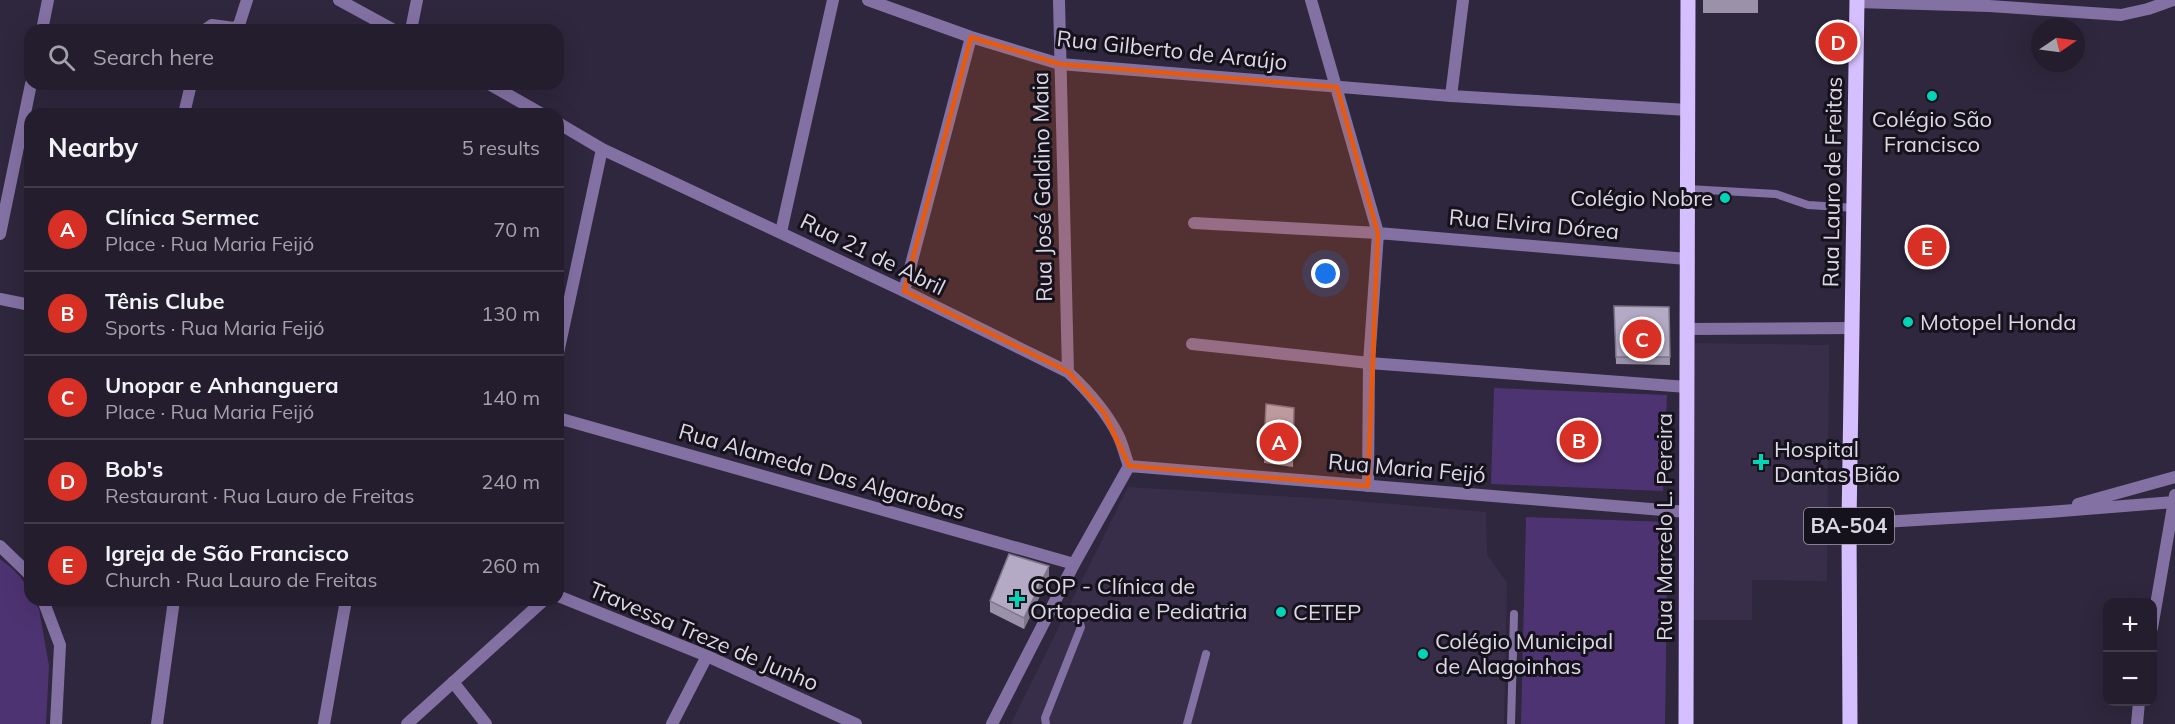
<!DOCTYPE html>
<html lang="en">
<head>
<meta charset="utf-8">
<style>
	body { margin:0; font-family:Mulish,sans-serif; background:#2f2a3a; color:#f1f3f6 }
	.controls { position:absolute; right:18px; bottom:18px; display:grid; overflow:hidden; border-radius:12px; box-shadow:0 6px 24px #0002 }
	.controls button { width:54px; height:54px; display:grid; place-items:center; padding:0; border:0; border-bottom:2px solid #403b4a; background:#231d2e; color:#f1f3f6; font:30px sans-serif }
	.compass { position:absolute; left:2031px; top:18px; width:54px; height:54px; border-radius:50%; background:#231d2e; box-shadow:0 6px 24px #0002; rotate:77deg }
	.you { position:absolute; left:1326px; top:274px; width:21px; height:21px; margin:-15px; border:4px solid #fff; border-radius:50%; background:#1a73e8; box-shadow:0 0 0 9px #1a73e833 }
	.badge { display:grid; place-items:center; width:39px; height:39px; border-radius:50%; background:#d93025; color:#fff; font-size:20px; font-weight:700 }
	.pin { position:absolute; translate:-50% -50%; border:3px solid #fff; box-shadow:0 2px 6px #0006 }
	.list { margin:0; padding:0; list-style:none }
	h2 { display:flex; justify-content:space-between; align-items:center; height:78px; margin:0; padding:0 24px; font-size:26px }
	h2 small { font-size:20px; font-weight:400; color:#a3a2aa }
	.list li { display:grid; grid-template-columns:39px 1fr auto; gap:18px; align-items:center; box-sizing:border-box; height:84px; padding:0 24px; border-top:2px solid #403b4a }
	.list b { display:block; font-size:22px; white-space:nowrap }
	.list p { margin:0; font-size:20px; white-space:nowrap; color:#a3a2aa }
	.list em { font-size:20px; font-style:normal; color:#a3a2aa }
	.icon { flex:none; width:33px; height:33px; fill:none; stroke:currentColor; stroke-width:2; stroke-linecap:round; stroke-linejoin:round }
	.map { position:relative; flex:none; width:2175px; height:724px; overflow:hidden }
	.search { position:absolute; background:#231d2e; box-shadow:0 6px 24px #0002; left:24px; top:24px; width:540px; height:66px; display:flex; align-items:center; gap:15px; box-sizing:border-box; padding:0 21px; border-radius:18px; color:#a3a2aa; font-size:22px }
	.panel { position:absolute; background:#231d2e; box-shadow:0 6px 24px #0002; left:24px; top:108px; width:540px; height:498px; border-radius:18px }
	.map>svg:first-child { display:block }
	.built { fill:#392e4a }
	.park { fill:#4e3372 }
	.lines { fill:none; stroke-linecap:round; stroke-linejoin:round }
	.service { stroke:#8471a4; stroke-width:8 }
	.minor { stroke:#8471a4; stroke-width:12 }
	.tertiary { stroke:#8471a4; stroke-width:12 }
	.primary { stroke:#d6bffe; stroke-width:15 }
	.wall { fill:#9b92a9 }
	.shaded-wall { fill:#7e778a }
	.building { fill:#b4aac5; stroke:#7e778a; stroke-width:1.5 }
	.marked { fill:#e8590c; fill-opacity:0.2; stroke:#e8590c; stroke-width:4.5; stroke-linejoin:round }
	.poi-dot { fill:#00d5b7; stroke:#16121c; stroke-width:2 }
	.labels { text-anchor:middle; stroke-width:6; stroke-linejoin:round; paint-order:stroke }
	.shield { fill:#16121c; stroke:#a19ca9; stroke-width:1.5 }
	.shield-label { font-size:21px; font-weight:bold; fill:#dcd7e5 }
	.street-label { font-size:22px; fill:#dcd7e5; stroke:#16121c }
	.poi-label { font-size:22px; fill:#dcd7e5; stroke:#16121c; text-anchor:start }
</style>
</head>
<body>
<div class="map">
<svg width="2175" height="724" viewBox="0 0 2175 724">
	<rect width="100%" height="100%" fill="#2f273d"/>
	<path class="built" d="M1694,343l135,2 -2,236 -75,-1v40h-60z
		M1128,487l217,13 141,12 1,42 20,29 -3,141h-493z"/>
	<path class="park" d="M1494,388l173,7 -4,96 -172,-7z
		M1526,517l142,5 -3,202h-144z
		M0,559c13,9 30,24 30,41h4l5,9 10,57 -3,58h-46z"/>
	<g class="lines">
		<path class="service" d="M1688,189l88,5 32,11 47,3
			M1046,724l-1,-6 36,-91 -2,-7 -27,-11
			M1187,724l19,-70
			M1511,724l3,-110"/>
		<path class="minor" d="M868,0l103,37 89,27 391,32 237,14
			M1311,0l67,233 -9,130 -1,123
			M1857,2l132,4 132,9 27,-6 25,-9
			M42,30l6,-30
			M205,30l7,-5 22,3 5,-3 8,-25
			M411,30l6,-30
			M1451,96l12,-96
			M184,114l7,-30
			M1194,223l184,10 309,26
			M781,232l52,-232
			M0,234l31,-150
			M904,291l67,-254
			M0,299l30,6
			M1192,344l177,19 318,24
			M558,353l44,-204
			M558,418l516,146
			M0,546l30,29
			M558,596l149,60 149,68
			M43,600l17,45 -4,79
			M453,682l33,42
			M157,724l17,-124
			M324,724l22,-124
			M407,724l137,-124
			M672,724l35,-68"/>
		<path class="tertiary" d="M339,0l55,30
			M1059,0l9,372
			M489,84l53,30
			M558,123l44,26 302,142 164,81c19,18 38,39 50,63 5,10 7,21 11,31
			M1687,329l166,-1
			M2078,504l97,-27
			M1849,524l200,-12 125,-10
			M2152,628l23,-133
			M992,724l82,-160 55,-98 558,46
			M2137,724l2,-22"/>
		<path class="primary" d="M1686,724l2,-724
			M1850,724l-1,-200 8,-524"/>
	</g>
	<path class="wall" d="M1703,0h55v13h-55z
		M1614,306l55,1 1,58 -54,-1z
		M1294,422l-1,45 -29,-4v-14z
		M1049,577l-25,52 -34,-17v-11z"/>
	<path class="shaded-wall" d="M1049,566v11l-25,52v-11z"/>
	<path class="building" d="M1614,306l55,1 1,50h-54z
		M1266,404l28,4 -1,45 -29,-4z
		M1009,554l40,12 -25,52 -34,-17z"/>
	<path class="marked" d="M971,37l89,27 277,23 41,146 -10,253 -239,-20 -25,-53 -36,-41 -164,-81z"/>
	<g class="poi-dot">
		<circle cx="1932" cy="96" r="6"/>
		<circle cx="1725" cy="198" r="6"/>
		<circle cx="1908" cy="322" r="6"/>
		<path d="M1758 453h6v6h6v6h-6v6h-6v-6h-6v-6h6z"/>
		<path d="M1014 590h6v6h6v6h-6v6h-6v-6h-6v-6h6z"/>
		<circle cx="1281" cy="612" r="6"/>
		<circle cx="1423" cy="654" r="6"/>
	</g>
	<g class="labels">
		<rect class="shield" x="1804" y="508" width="90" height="36" rx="4.5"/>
		<g class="shield-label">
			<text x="1849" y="533">BA-504</text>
		</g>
		<g class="street-label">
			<text transform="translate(1172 50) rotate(6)" y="8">Rua Gilberto de Araújo</text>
			<text transform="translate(1832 182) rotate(-89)" y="8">Rua Lauro de Freitas</text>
			<text transform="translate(1042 187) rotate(-91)" y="8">Rua José Galdino Maia</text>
			<text transform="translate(1534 224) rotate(5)" y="8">Rua Elvira Dórea</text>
			<text transform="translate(873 254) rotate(26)" y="8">Rua 21 de Abril</text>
			<text transform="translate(1407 468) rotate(5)" y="8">Rua Maria Feijó</text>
			<text transform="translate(822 471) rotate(16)" y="8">Rua Alameda Das Algarobas</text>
			<text transform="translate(1664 527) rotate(-90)" y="8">Rua Marcelo L. Pereira</text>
			<text transform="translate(704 636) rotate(23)" y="8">Travessa Treze de Junho</text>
		</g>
		<g class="poi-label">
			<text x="1932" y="127" text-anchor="middle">Colégio São<tspan x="1932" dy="25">Francisco</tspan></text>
			<text x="1713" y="206" text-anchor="end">Colégio Nobre</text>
			<text x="1920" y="330">Motopel Honda</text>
			<text x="1774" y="457">Hospital<tspan x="1774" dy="25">Dantas Bião</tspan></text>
			<text x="1030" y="594">COP - Clínica de<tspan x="1030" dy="25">Ortopedia e Pediatria</tspan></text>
			<text x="1293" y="620">CETEP</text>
			<text x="1435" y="649">Colégio Municipal<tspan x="1435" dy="25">de Alagoinhas</tspan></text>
		</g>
	</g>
</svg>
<div class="controls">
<button>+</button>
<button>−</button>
</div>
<svg class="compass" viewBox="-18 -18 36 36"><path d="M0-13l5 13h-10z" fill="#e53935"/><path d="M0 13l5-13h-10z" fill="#a3a2aa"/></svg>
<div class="you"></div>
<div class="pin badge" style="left:1279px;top:442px">A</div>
<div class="pin badge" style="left:1579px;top:440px">B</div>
<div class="pin badge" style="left:1642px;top:339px">C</div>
<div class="pin badge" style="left:1838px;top:42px">D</div>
<div class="pin badge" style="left:1927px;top:247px">E</div>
<div class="search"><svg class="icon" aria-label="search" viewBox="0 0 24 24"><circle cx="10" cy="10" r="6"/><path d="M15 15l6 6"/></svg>Search here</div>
<section class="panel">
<h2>Nearby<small>5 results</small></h2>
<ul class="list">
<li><span class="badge">A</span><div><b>Clínica Sermec</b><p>Place · Rua Maria Feijó</p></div><em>70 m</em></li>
<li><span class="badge">B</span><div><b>Tênis Clube</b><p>Sports · Rua Maria Feijó</p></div><em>130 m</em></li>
<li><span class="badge">C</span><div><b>Unopar e Anhanguera</b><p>Place · Rua Maria Feijó</p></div><em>140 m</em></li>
<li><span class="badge">D</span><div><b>Bob's</b><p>Restaurant · Rua Lauro de Freitas</p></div><em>240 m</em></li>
<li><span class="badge">E</span><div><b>Igreja de São Francisco</b><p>Church · Rua Lauro de Freitas</p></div><em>260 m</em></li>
</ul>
</section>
</div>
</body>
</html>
